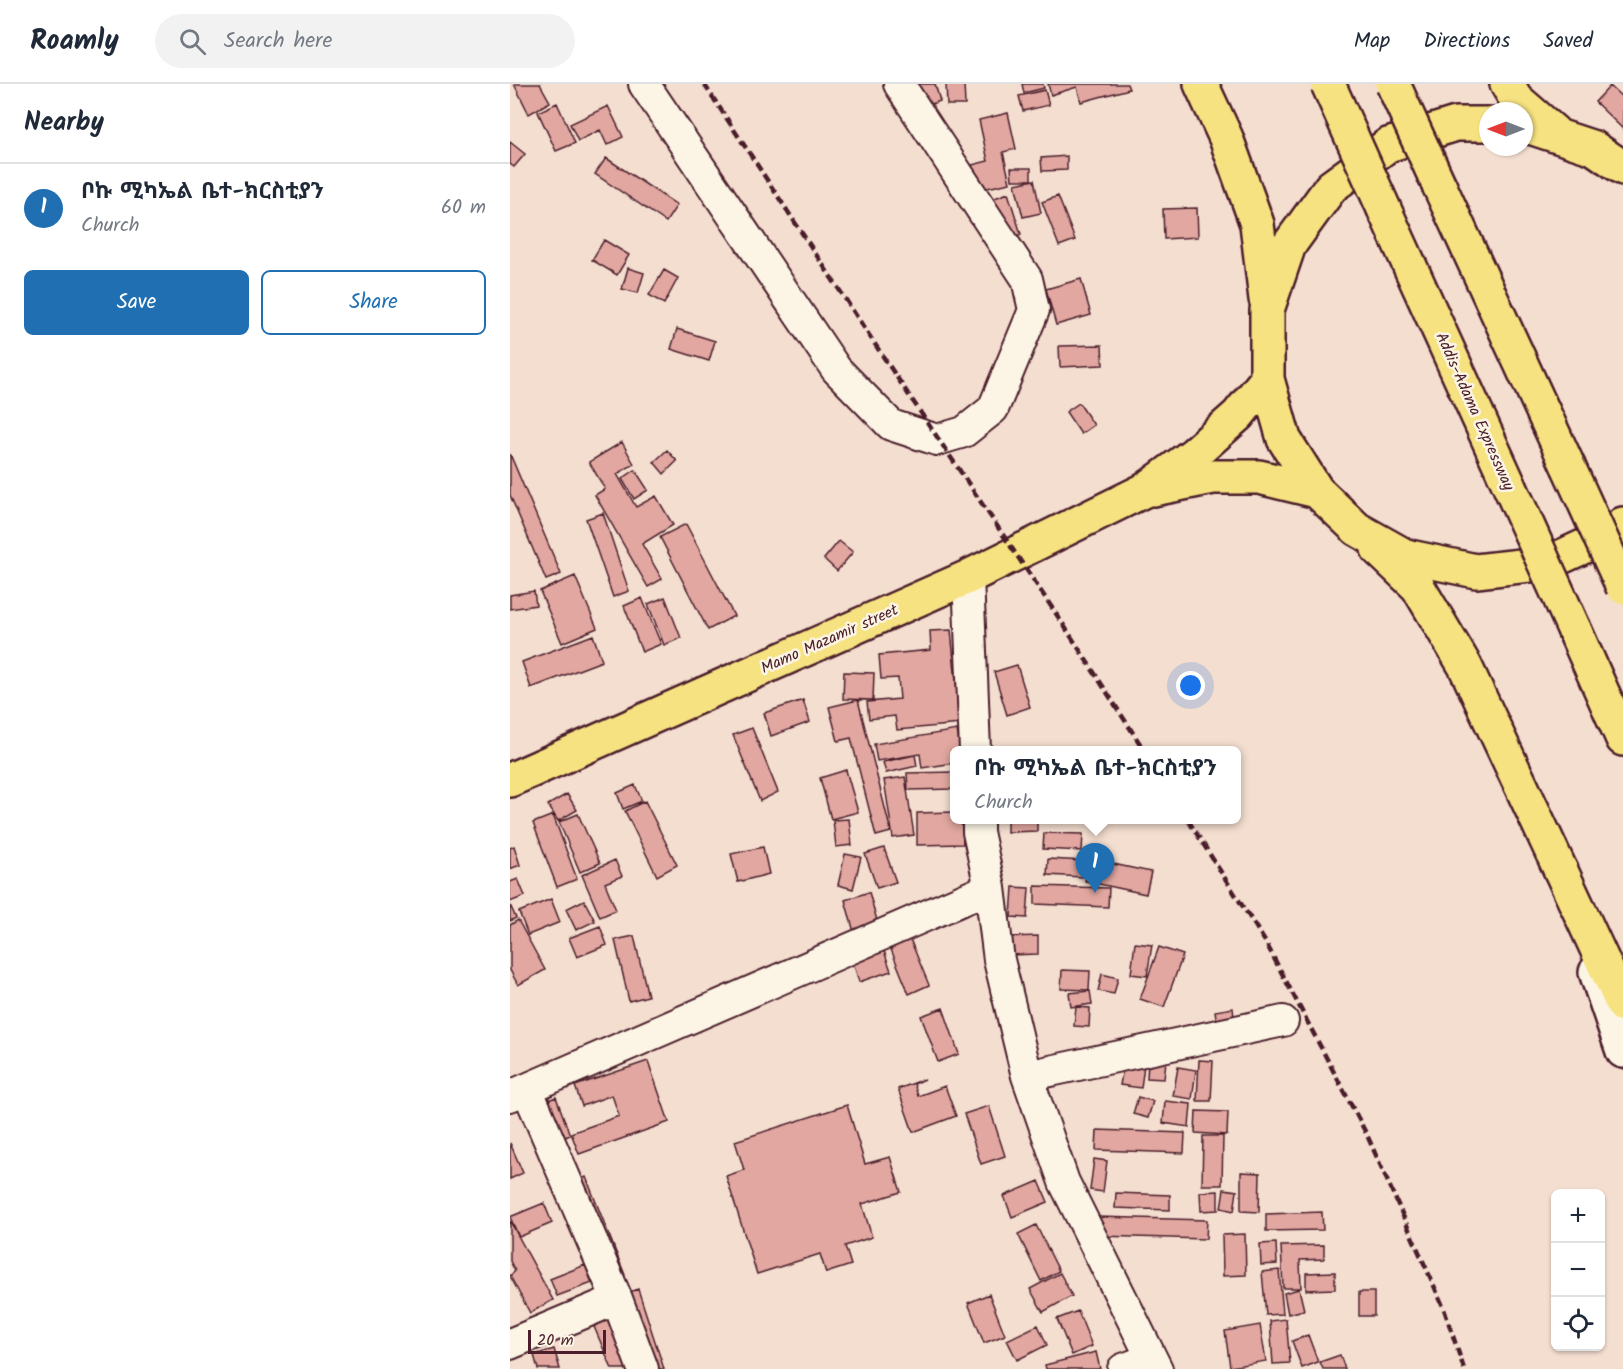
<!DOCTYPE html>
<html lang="en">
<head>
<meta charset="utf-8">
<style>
	body { margin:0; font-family:Kalam,"Noto Sans Ethiopic",sans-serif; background:#f2f2f3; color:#1f2937 }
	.controls { position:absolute; right:18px; bottom:18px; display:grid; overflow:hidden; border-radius:9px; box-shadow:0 2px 4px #0004 }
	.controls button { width:54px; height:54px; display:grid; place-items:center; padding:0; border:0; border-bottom:2px solid #e0e1e3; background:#fff; color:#1f2937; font:30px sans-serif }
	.compass { position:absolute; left:969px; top:18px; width:54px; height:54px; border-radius:50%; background:#fff; box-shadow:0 2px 4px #0004; rotate:270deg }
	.scale { position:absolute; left:18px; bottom:15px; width:78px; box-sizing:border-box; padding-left:6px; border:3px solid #4a1f2b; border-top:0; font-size:16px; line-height:21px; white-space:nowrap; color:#4a1f2b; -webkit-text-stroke:4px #fcf5e5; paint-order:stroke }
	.you { position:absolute; left:681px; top:602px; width:21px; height:21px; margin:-15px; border:4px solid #fff; border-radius:50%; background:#1a73e8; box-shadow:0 0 0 9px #1a73e833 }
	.badge { display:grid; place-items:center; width:39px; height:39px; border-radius:50%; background:#1f6fb2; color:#fff; font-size:20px; font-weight:700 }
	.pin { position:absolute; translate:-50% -50px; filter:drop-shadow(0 2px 3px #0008) }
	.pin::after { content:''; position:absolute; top:32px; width:21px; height:18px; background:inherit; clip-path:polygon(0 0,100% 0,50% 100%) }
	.popup { position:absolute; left:440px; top:662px; width:291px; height:78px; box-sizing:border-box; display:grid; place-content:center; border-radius:9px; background:#fff; filter:drop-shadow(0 2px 4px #0005); font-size:20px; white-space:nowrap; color:#747a83 }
	.popup b { font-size:22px; color:#1f2937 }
	.popup::after { content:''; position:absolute; left:50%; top:100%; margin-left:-12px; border:12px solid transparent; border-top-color:#fff }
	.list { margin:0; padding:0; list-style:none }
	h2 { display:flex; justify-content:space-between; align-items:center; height:78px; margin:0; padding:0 24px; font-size:26px }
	h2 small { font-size:20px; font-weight:400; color:#747a83 }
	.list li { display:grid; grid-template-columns:39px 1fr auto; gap:18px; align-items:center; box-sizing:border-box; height:90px; padding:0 24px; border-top:2px solid #e0e1e3 }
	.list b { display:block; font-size:22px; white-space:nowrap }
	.list p { margin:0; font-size:20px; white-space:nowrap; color:#747a83 }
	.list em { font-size:20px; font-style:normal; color:#747a83 }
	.actions { display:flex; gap:12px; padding:18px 24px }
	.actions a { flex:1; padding:14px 0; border:2px solid #1f6fb2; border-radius:9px; text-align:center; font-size:21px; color:#1f6fb2 }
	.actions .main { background:#1f6fb2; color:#fff }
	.icon { flex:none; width:33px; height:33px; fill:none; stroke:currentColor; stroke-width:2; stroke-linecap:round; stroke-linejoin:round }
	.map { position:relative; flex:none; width:1113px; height:1285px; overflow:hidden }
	header { display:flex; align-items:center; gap:36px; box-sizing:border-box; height:84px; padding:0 30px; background:#fff; border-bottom:2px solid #e0e1e3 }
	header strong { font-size:28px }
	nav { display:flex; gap:33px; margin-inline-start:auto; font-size:21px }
	.search { width:420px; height:54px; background:#f2f2f3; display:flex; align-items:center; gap:15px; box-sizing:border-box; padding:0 21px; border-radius:33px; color:#747a83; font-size:22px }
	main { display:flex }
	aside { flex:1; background:#fff }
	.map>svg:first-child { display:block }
	.building { fill:#e1a7a0; stroke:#4a1f2b; stroke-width:1.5 }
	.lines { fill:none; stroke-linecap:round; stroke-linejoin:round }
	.minor-casing { stroke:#4a1f2b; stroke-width:34 }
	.tertiary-casing { stroke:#4a1f2b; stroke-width:38 }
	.primary-casing { stroke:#4a1f2b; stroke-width:38 }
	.motorway-casing { stroke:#4a1f2b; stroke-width:38 }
	.minor { stroke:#fcf5e5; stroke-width:30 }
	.tertiary { stroke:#fcf5e5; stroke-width:33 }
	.primary { stroke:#f7e281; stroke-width:33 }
	.motorway { stroke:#f7e281; stroke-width:33 }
	.rail { stroke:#4a1f2b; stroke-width:4.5; stroke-dasharray:9 4.5; stroke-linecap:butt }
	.motorway-bridge-casing { stroke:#4a1f2b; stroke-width:38; stroke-linecap:butt }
	.motorway-bridge { stroke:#f7e281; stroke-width:33 }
	.labels { text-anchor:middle; stroke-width:5; stroke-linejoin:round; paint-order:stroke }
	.street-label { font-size:16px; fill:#4a1f2b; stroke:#fcf5e5 }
</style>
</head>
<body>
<header>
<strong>Roamly</strong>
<div class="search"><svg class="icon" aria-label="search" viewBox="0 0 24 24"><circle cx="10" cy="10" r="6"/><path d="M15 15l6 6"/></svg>Search here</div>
<nav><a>Map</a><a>Directions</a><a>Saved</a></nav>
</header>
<main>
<aside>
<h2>Nearby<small></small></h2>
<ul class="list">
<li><span class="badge">1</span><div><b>ቦኩ ሚካኤል ቤተ-ክርስቲያን</b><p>Church</p></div><em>60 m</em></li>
</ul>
<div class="actions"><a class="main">Save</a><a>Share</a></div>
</aside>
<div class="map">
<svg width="1113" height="1285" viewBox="0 0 1113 1285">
	<rect width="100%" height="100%" fill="#f4ded0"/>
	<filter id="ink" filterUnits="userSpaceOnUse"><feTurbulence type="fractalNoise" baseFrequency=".0167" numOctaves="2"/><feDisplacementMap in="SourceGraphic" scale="12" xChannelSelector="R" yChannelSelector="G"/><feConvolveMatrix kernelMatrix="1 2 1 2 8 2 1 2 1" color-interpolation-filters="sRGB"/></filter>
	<g filter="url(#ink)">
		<path class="building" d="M4,0h26l10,18 -21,12z
			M409,0h16l5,17 -14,5z
			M436,0h18l1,21h-18z
			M512,0h21l1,4 -20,5z
			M538,0h79l2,5 -48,13 -4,-15 -26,8z
			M1100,2l13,12v31l-28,-27z
			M535,6l4,15 -26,6 -4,-15z
			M47,19l18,40 -19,8 -18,-39z
			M98,22l15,31 -16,8 -7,-15 -22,11 -8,-17z
			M498,29l8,36 -13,3 7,31 -32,7 -6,-25 16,-4 -9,-41z
			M0,58l15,12 -11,13 -4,-3z
			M557,72v14l-25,1 -1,-13z
			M96,74l71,47 -11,17 -71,-48z
			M501,84h20v12h-19z
			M524,96l7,33 -18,4 -8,-33z
			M498,109l13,41 -15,6 -14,-41z
			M548,112l17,44 -16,6 -17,-44z
			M687,124l1,29 -34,2 -1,-30z
			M94,156l25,15 -12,20 -25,-15z
			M118,184l16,5 -6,20 -16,-4z
			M154,186l14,8 -14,26 -15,-9z
			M571,195l10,36 -35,10 -10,-36z
			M167,245l38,12 -6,20 -38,-12z
			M592,261l1,20 -43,2 -1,-21z
			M569,319l15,22 -13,9 -15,-22z
			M112,358l12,22 -17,10 19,33 20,-11 17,29 -31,19 20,35 -14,8 -53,-92 10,-6 -16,-27z
			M157,366l10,11 -13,13 -10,-12z
			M0,370l51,120 -15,6 -36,-85z
			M125,386l13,20 -14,9 -12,-20z
			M93,429l26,78 -16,6 -27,-78z
			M176,440l48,92 -26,14 -48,-93z
			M329,457l14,11 -16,19 -13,-12z
			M65,492l22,52 -35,15 -22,-52z
			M24,507l2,14 -26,4v-14z
			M155,513l16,41 -17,7 -16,-41z
			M132,514l19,46 -19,8 -18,-46z
			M441,546l9,94 -63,6 -2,-14 -26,3 -2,-17 33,-3 -2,-21 -17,1 -2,-24 52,-5 -1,-19z
			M83,551l9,26 -71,27 -9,-26z
			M507,581l13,42 -23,8 -13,-43z
			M334,588l30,1 -1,27 -30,-1z
			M293,616l7,22 -39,14 -7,-23z
			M348,616l33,132 -15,4 -25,-98 -13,3 -9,-34z
			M242,644l26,64 -18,9 -27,-66z
			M447,646l3,20h-6v13l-32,5 -2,-14 -43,7 -3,-17z
			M492,665h29v1h-29z
			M405,671l2,11 -31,7 -3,-11z
			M336,686l12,42 -27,7 -11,-41z
			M444,688v17l-46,1 -1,-17z
			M395,693l9,58 -21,3 -9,-58z
			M125,701l7,16 -19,8 -6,-16z
			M57,710l10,16 -19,11 -10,-16z
			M135,717l32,64 -20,11 -32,-65z
			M444,728v8h8l1,24 -46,1v-32z
			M68,730l22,49 -20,9 -21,-50z
			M43,731l24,64 -20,8 -24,-64z
			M339,735l3,26 -16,2 -3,-27z
			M497,736h30v11l-30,1z
			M534,749l39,1 -1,17 -39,-2z
			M4,762l6,19 -10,4v-21z
			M253,763l6,27 -31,8 -7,-28z
			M374,764l12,34 -19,6 -12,-34z
			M335,770l16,3 -8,32 -15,-4z
			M538,775l36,2 -1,16 -36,-2z
			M105,776l7,16 -17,7 11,27 -16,7 -18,-42z
			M579,779l23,5 1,-4 38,8 -5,22 -61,-13z
			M8,795l7,17 -15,6v-20z
			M525,802l74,2 -1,19 -73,-3z
			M503,803l16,1 -2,30 -16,-1z
			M359,808l9,32 -24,8 -9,-32z
			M41,815l9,23 -32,13 -9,-23z
			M74,816l11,21 -19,9 -10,-21z
			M0,821l6,13 -6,3z
			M8,836l27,50 -27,15 -8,-15v-45z
			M90,842l7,19 -30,12 -8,-19z
			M124,852l14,60 -19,5 -14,-61z
			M528,852v18l-30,1v-18z
			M400,855l19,46 -20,9 -19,-47z
			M625,859l17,2 -5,31 -16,-2z
			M649,863l24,8 -19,52 -24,-8z
			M374,867l7,20 -32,11 -6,-20z
			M552,886l28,1 -1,19 -28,-1z
			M592,890l16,4 -4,16 -16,-3z
			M580,907l2,13 -21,3 -2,-14z
			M566,923l14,1 -1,19 -15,-1z
			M433,924l16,46 -21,8 -17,-46z
			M723,924l2,18 -17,3 -3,-18z
			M689,976l14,1 -2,40h-14z
			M138,977l21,61 -90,32 -8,-21 48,-17 -7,-21 -30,11 -7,-20z
			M638,977h18l-2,18 -17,-1z
			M614,978l20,3 -3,23 -21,-3z
			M668,983l18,3 -4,29 -19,-3z
			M415,995l-11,5 4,12 27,-10 11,30 -43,16 -15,-43z
			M46,1013l14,38 -14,6 -15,-38z
			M628,1013l15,4 -5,17 -15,-4z
			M655,1017l26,3 -2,23 -26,-4z
			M337,1021l18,59 25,-7 11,35 -39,12 10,33 -27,9 6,19 -25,8 -6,-19 -63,20 -31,-98 18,-6 -9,-29z
			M479,1022l16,50 -24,8 -17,-50z
			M686,1027l32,1 -1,23 -32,-2z
			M587,1046l88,3 -1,20 -88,-3z
			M693,1052h20l-1,49h-20z
			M0,1059l13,30 -13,6z
			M584,1075l13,2 -4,31 -13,-2z
			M731,1088l19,1 -1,39 -18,-1z
			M76,1093l39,98 -18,8 -40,-98z
			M529,1097l9,21 -36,15 -8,-21z
			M714,1105l13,2 -3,20 -13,-3z
			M708,1107v19l-17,1 -1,-19z
			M606,1109l54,2v15l-55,-2z
			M34,1119l8,20 -33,14 -9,-20z
			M812,1128l1,18 -57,1v-17z
			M588,1133l109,3 -1,19 -108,-3z
			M0,1137l43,79 -23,13 -20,-37 5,-5 -5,-10z
			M526,1141l23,46 -18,10 -23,-47z
			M735,1150l1,41 -23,1 -1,-41z
			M766,1159l1,21 -16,1 -1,-21z
			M814,1161v14l-24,1 1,28h-18l-2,-42z
			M75,1181l7,18 -35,13 -7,-17z
			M769,1186l4,44 -17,1 -4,-43z
			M825,1188v17l-29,1v-17z
			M550,1189l12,23 -29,16 -13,-23z
			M128,1205l26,80h-22l-24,-73z
			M789,1205l5,21 -16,4 -4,-21z
			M849,1208h15v24h-15z
			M479,1210l16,41 -21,8 -16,-40z
			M95,1224l25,61h-18l-23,-54z
			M568,1227l14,35 -20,9 -15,-36z
			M776,1235l4,44 -17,1 -3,-43z
			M528,1241l9,20 -30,15 -10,-20z
			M750,1241l6,36 -36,6 -5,-36z
			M798,1251l10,27 -16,6 -10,-27z
			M44,1265l6,20h-22l-4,-14z
			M586,1268l4,17h-54l-1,-4z
			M830,1271l5,14h-22l-3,-7z"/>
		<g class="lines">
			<g class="minor-casing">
				<path id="minor" d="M134,0l192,285 55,56 46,15 27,-8 29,-23 41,-99 -7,-31 -128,-195
					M458,493l7,173
					M468,736v12l12,56 9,72 28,116 37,106 93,187
					M517,992l256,-55
					M17,1005l90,210 26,70
					M0,1012l480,-208
					M0,1260l107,-45
					M613,1285l28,-10"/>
			</g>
			<g class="tertiary-casing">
				<path id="tertiary" d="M1086,888l27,79"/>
			</g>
			<g class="primary-casing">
				<path id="primary" d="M691,0l25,54 31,86 9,75
					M997,0l9,15 38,33
					M978,40h-32l-68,21 -57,42 -42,58 -22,65v69l17,60 33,52 40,38 48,27 71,15 72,-8 65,-30 10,-9
					M1014,41l70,23 29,20
					M643,405l60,-12h46l58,14
					M868,465l40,38 47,79 96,205
					M0,696l458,-203 177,-87 49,-36 44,-39 29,-36"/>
			</g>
			<g class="motorway-casing">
				<path id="motorway" d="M929,101l129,281
					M874,125l126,278
					M1064,545l49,110
					M1051,787l62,134"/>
			</g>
			<use href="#minor" class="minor"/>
			<use href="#tertiary" class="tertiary"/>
			<use href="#primary" class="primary"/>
			<use href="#motorway" class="motorway"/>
			<path class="rail" d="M194,0l186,283 173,257 81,126
				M678,736l78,123 101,192 76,171 21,63"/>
			<g class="motorway-bridge-casing">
				<path id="motorway-bridge" d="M818,0l56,125
					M883,0l46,101
					M1058,382l55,121
					M1000,403l64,142"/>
			</g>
			<use href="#motorway-bridge" class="motorway-bridge"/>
		</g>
	</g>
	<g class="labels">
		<g class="street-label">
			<text transform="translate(966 327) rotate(66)" y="6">Addis-Adama Expressway</text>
			<text transform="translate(319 554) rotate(-24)" y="6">Mamo Mazamir street</text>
		</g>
	</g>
</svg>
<div class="controls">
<button>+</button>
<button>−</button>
<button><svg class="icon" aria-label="locate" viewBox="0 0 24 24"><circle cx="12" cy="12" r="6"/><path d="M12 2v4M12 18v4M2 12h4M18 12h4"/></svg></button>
</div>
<svg class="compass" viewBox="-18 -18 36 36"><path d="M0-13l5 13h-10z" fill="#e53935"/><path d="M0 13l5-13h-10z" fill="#747a83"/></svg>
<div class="scale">20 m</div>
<div class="you"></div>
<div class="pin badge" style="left:585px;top:809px">1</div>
<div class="popup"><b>ቦኩ ሚካኤል ቤተ-ክርስቲያን</b>Church</div>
</div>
</main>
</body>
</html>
